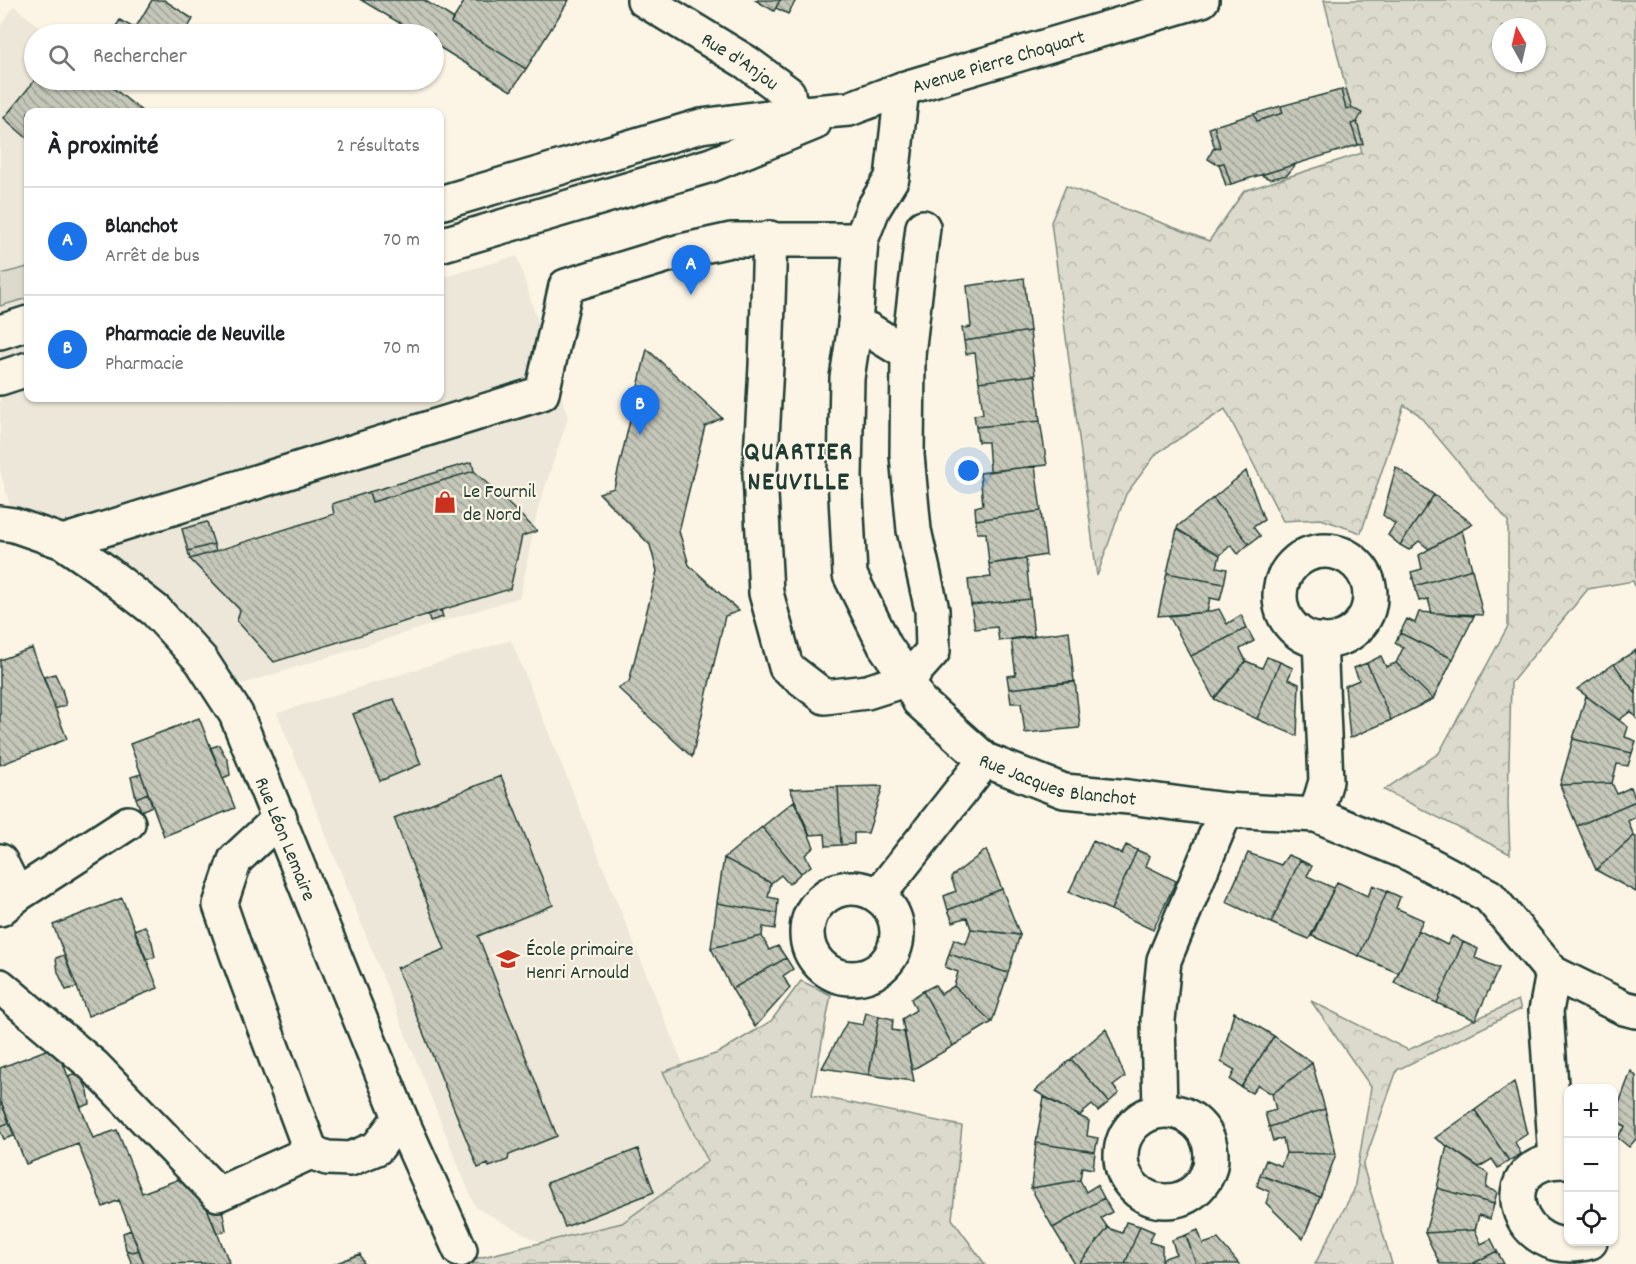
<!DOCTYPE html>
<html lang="fr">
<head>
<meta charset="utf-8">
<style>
	body { margin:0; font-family:Dekko,sans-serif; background:#f2f2f2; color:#202124 }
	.controls { position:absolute; right:18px; bottom:18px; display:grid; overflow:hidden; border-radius:12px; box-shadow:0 2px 4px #0004 }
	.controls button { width:54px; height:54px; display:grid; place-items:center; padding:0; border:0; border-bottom:2px solid #e0e0e0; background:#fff; color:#202124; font:30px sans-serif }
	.compass { position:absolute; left:1492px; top:18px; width:54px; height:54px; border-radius:50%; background:#fff; box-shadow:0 2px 4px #0004; rotate:352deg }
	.you { position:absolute; left:969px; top:471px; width:21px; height:21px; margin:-15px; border:4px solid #fff; border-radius:50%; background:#1a73e8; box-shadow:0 0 0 9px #1a73e833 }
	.badge { display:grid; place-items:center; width:39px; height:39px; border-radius:50%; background:#1a73e8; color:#fff; font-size:20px; font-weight:700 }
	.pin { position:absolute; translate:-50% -50px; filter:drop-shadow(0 2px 3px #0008) }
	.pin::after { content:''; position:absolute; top:32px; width:21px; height:18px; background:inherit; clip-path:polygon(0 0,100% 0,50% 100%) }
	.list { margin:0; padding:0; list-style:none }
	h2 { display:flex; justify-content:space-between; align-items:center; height:78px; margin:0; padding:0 24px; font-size:26px }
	h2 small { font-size:20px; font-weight:400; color:#757577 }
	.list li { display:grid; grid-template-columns:39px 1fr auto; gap:18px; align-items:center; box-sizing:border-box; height:108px; padding:0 24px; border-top:2px solid #e0e0e0 }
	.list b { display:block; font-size:22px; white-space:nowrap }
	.list p { margin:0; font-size:20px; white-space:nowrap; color:#757577 }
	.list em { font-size:20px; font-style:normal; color:#757577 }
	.icon { flex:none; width:33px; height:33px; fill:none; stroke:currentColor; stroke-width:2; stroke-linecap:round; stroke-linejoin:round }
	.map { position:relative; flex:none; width:1636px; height:1264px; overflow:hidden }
	.search { position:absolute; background:#fff; box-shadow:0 2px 4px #0004; left:24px; top:24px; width:420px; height:66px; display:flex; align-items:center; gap:15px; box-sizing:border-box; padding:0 21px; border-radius:33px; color:#757577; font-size:22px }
	.panel { position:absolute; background:#fff; box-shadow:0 2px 4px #0004; left:24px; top:108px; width:420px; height:294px; border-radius:12px }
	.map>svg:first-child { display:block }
	.built { fill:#ece7d8 }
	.grass { fill:#dcdacc; stroke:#7e8c80; stroke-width:1.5 }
	.forest { fill:url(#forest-crowns); stroke:#7e8c80; stroke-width:1.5; fill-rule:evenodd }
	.building { fill:url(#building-back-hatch); stroke:#1f3d34; stroke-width:1.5 }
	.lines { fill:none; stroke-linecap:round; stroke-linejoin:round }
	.minor-casing { stroke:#1f3d34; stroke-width:38 }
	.primary-casing { stroke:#1f3d34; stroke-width:38 }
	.minor { stroke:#fcf5e5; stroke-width:33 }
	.primary { stroke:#fcf5e5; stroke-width:33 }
	.labels { text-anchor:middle; stroke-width:4.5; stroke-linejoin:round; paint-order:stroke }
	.street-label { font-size:20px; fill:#1f3d34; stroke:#fcf5e5 }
	.poi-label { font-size:20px; fill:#1f3d34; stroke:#fcf5e5; text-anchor:start }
	.district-label { font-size:26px; font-weight:bold; letter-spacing:1.5px; fill:#1f3d34; stroke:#fcf5e5 }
</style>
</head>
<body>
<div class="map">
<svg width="1636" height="1264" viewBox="0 0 1636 1264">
	<defs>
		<pattern id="forest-crowns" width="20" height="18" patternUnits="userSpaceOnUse" patternTransform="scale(1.5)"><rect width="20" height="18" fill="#dcdacc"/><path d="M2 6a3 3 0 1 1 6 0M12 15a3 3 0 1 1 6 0" fill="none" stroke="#bcbcb0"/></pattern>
		<pattern id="building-back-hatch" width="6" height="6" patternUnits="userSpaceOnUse" patternTransform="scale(1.5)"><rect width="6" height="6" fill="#c5c7b9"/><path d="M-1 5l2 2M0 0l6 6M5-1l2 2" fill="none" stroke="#9fa397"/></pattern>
	</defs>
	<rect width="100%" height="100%" fill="#fcf5e5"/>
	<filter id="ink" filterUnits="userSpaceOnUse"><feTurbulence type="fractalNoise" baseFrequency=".0167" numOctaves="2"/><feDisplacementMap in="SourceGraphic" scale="12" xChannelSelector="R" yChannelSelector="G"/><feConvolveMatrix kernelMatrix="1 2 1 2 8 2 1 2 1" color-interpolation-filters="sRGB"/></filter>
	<g filter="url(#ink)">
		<path class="built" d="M14,6l34,28h-14v46h68l39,32h-113v286h412v-120l77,-22 51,162 -30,90 -18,89 -278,87 -231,-174 -11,-39v-444z
			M511,640l229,565 -188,44 -77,-42 -198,-494z"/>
		<path class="grass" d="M28,267v31l-28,8v-32z"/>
		<path class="forest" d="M1324,0h312v589l-3,-8 -45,8 -77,94 -3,120 2,51 -126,-64 55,-37 69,-127v-105l-90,-107 -14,-9 -43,128 -40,-14 -38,2 -58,-112 -68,44 -31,41 -29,82 -46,-354 15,-36 143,55 35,-50 118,-38zM1501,27h36v36h-36z
			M801,981l30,14 -19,100 150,31 -10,93 33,45h-531l168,-41 86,-62 -45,-89 55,-19 53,-32z
			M1518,1000l3,9 -124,61 -34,96 29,98h-77l39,-74 17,-103 -60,-86 97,49z"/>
		<path class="building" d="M152,0h12l29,19 -9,15h-73l9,-14 12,7h4z
			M361,0h63l29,18 -2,5 75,46 -15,22 -77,-47v-10h-16z
			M465,0h104l-43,69 -75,-46z
			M755,0h25l-6,11z
			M780,0h16l-8,14 -12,-6z
			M35,80h68l40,32h-115v27l-24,-21z
			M1346,89l6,19 -6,1 -5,-19z
			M1341,90l5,19 6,-1 10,5 -5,9 -6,2 7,21 -127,39 -7,-21 -8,1 -8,-5 5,-10 7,-2 -6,-21 40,-12 3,7 26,-8 -2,-7z
			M1281,106l2,7 -26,8 -3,-7z
			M1357,122l6,22 -5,1 -7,-21z
			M1214,126l6,21 -5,2 -6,-21z
			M1224,163l7,21 -5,2 -7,-22z
			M1296,164l-9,11 -17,4 -9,-4z
			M1024,278l6,53 -66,10 -2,-13 9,-1 -4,-41z
			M1030,331l5,44 -56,7 -4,-29 -9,1 -2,-13z
			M647,349l75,69 -17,8 -26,105 10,34 50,46 -14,5 -33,141 -74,-69 11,-6 28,-111 -7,-26 -51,-52 15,-5z
			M1035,375l5,46 -64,6 -2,-12 9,-1 -4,-32z
			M1040,421l7,44 -57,6 -2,-29h-10l-2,-15z
			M472,462l2,9 -102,31 -3,-10z
			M1035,466l6,45 -65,9 -1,-13 8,-2 -3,-32z
			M1396,467l38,28 -34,50 -12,-10 7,-11 -12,-9z
			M474,471l63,60 -15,5 -12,53 -236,73 -37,-41 3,-11 -50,-51 144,-45 -2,-10 37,-12 3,10z
			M1246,471l18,49 -11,7 7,9 -11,8 -36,-46z
			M1434,495l39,29 -44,25 -10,-8 -10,9 -9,-5z
			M1213,498l36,46 -11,10 -7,-9 -11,10 -43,-26 1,-3z
			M1041,511l5,44 -57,9 -3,-31h-9l-1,-13z
			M207,522l7,22 -26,7 -6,-22z
			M1177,529l43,26 -3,12 10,2 -3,15 -57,-11z
			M1462,530l10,39 -57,17 -4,-14 11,-3 -3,-14z
			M214,544l2,7 -26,8 -2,-8z
			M1026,559l4,40 -59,6 -3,-25 23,-3 -2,-13z
			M1472,569l11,46 -51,-2 -4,-14 -9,2 -4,-15z
			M1167,573l57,11 -4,16 -10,-2 -3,14 -49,4z
			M1030,599l4,38 -35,4 -2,-14 -22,2 -4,-24z
			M1219,609l8,15 14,-9 6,13 -56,28 -22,-40 38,-4z
			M441,610l2,7 -13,4 -2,-6z
			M1419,612l55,4 -21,43 -53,-26 7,-14 8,4z
			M1247,628l7,13 -14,8 6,12 -32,38 -23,-43z
			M1069,631l5,51 -65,7 -2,-13 9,-1 -5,-36z
			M1400,633l53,26 -20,40 -37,-36 7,-15 -8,-5z
			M32,648l35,91 -67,26v-105z
			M1636,650v44l-22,-30z
			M1381,656l5,11 10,-4 37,36 -42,21 -24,-57z
			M1267,657l13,5 -23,57 -43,-20 32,-38 16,7z
			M1280,662l13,6 -5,11 11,5 -2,52 -40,-17z
			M1367,663l24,57 -41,18 -5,-52 14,-6 -5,-12z
			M1614,664l22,30v24l-5,-7 -12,9 -42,-31z
			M55,674l7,15 4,16 -11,4 -11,-32z
			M1075,681l5,45 -1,2 -54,5 -4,-30h-10l-2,-14z
			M1586,696l42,31 -3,10 11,4 -4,12 -59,-14z
			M394,699l27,65 -41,17 -27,-67z
			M199,718l36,90 -71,28 -34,-92z
			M1573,739l59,14 -4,13 -11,-2 -5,19 -52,2z
			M219,745l9,16 2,14 -7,3 -13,-30z
			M141,774l7,19 -12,5 -5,-21z
			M501,776l52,129 -75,31 79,200 -48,19 -1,5 -19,7 -1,-3 -10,4 -81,-200 48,-19 -51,-131z
			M1612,783l5,11 14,-7 5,14 -59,25 -17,-41z
			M882,786v3l-14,44h-14v11l-13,1 -3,-58z
			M838,787l3,58 -15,1 -1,-12 -15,1 -20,-46z
			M148,793l4,13 -11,5 -5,-13z
			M794,801l20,46 -9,8 6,11 -10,7 -39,-46z
			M1636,801v16l-8,4 6,15 -38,34 -19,-44z
			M762,827l39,46 -12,11 -8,-9 -10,8 -47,-25z
			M1634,836l2,1v55l-40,-22z
			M1093,841l29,13 4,-9 11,5 -26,60 -42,-18z
			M986,850l16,39 -54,21 -4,-14 12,-5 -5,-14z
			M1137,850l13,6 -4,10 30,15 -23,49 -42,-20z
			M1248,853l33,12 7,-10 12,5 -29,63 -45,-21z
			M724,858l47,25 -3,14 10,2 -1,14 -60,-10z
			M1300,860l12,6 -5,10 27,12 -25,51 -38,-16z
			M1337,882l31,14 5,-11 14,6 -28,65 -47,-20z
			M1002,889l18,46 -49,-6 -4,-12 -14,5 -5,-12z
			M1387,891l13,6 -4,11 27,12 -25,53 -39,-17z
			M122,898l36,90 -70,28 -35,-91z
			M717,903l60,10 -2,16 -12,-2 -1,9 -51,12z
			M145,926l7,16 3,15 -9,3 -12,-30z
			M971,929l49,6 -12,38 -59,-19 5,-15 12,5z
			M1418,930l29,15 5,-9 11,6 -26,61 -43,-20z
			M762,936l7,14 9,-4 8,12 -54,31 -21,-41z
			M1463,942l15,7 -3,9 24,10 -24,52 -38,-17z
			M949,954l59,19 -16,49 -38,-36 4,-14 -13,-5z
			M64,955l13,32 -11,3 -8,-18 -2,-14z
			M786,958l7,11 -10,7 7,12 -35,39 -23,-38z
			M935,985l6,9 13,-8 38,36 -39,24 -30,-55z
			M923,991l30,55 -41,24 -10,-51 14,-9 -5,-11z
			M1234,1012l40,24 -33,51 -11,-7 5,-10 -14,-8z
			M866,1013l13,3 -10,59 -47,-7 25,-46 16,3z
			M879,1016l14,3 -1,11 12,2 10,49 -45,-6z
			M1106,1029l19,48 -12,9 6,7 -10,9 -38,-43z
			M1274,1036l38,27 -40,31 -14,-9 -6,8 -11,-6z
			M56,1046l37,92 24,-8 25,63 51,-19 36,88 -2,1 -83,1 -25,-64 -16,7 -25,-63 -52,20 -26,-65v-31z
			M1071,1059l38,43 -11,9 -6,-6 -13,11 -44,-25z
			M1312,1063l13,46 -56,18 -4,-14 11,-3 -4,-16z
			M1631,1071l5,5v63l-7,8 -12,-10 8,-10 -11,-10z
			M79,1072l9,19 2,13 -9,3 -13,-31z
			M1514,1082l13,52 -12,8 6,12 -12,7 -34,-51z
			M1044,1097l45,24 -2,15 11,2 -3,14 -59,-9z
			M1,1102l8,21 -9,3v-23z
			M1325,1109l11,45 -50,-1 -3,-15 -10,3 -4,-14z
			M1475,1110l34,51 -11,7 -6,-9 -13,8 -44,-29z
			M9,1123l5,13 -10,3 -4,-8v-5z
			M1036,1143l59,9 -2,17 -11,-2 -2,13 -49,8z
			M1447,1146l41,28 -2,14 11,4 -3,12 -57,-16z
			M638,1149l16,43 -89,35 -18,-44z
			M1286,1153l50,1 -16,43 -60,-22 6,-15 15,6z
			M1260,1175l60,22 -17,42 -37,-36 4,-11 -13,-6z
			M1080,1180l6,12 11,-7 7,13 -51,30 -22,-40z
			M1437,1188l57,16 -4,15 -11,-4 -4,15 -50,3z
			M1104,1198l8,14 -11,6 7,10 -29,36h-4l-22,-36z
			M215,1199l8,15 3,16 -9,4 -12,-31z
			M1126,1222l14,4 -15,38h-46l29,-36 14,5z
			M1140,1226l14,6 -5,10 13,4v18h-37z
			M131,1230l8,20 -6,2 -7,-2 -3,-17z
			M1198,1230l5,14 15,-5 21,25h-43l-10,-29z
			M1475,1230l6,14 10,-5 6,12 -25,13h-32l-15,-31z
			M1186,1235l10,29h-34v-5l14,-5 -4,-14z
			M126,1250l7,2 6,-2 5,14h-12z
			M1497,1251l7,13h-32z
			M360,1254l4,10h-30z"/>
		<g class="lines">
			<g class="minor-casing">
				<g id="minor">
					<path id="s1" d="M644,0l102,62 42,31 3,21"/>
					<path id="s2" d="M902,89l-10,89 -19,31 -12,31 -6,85 -8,53 -2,98 5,99 35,71 23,33 11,22 66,59 79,31 65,6 97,13 90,5 94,39 79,42 64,77 71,35 12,3"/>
					<path d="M770,238l-4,128 -6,108 6,119 20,74 39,30 42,-5 41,-13 25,-28 -1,-41 -18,-80 -7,-75 1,-101 -39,-24 -14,-5"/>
					<path d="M908,354l15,-127"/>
					<path id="s3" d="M0,523l14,2 49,17 35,24 58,45 45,49 35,54 164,403 60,133"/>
					<path d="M63,542l479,-149 24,-107 115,-35 50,-11h130"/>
					<circle cx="1325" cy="596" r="45"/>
					<path d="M1316,815l10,-34 -6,-141"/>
					<path d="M280,818l-45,42 -15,45 17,49 74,198"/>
					<path d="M0,861l17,34"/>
					<circle cx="852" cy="933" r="45"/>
					<path d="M878,896l107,-136"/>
					<path d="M0,909l17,-14 111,-72"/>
					<path d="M1553,973l-7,38 10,149"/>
					<path d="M0,986l94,80 124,128 93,-42 16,6 23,1 27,-11 23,-31"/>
					<circle cx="1166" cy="1156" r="45"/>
					<path d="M1160,1111l-2,-91 6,-60 62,-150"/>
					<path d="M1568,1161c-83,-4 -54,103 22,81"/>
				</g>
			</g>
			<g class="primary-casing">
				<g id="primary">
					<path id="s4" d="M440,203l261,-77 90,-12 58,-5 53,-20 300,-89"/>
					<path d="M440,245l271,-80 103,-42"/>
					<path d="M0,332l28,-9"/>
					<path d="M0,378l28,-9"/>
				</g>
			</g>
			<use href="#minor" class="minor"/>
			<use href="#primary" class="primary"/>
		</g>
	</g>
	<defs>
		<g id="shop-bare" transform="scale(1.8)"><path d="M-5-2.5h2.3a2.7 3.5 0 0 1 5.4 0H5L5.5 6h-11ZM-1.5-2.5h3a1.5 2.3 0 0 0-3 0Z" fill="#c8321e" stroke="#fcf5e5" stroke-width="2.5" paint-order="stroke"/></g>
		<g id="school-bare" transform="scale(1.8)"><path d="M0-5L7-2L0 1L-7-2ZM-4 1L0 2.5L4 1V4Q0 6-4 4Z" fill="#c8321e" stroke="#fcf5e5" stroke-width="2.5" paint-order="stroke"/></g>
	</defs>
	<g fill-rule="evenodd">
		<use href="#shop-bare" x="445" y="502"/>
		<use href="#school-bare" x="508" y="959"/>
	</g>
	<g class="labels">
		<g class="street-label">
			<text dy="7" stroke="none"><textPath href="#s1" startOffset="114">Rue d'Anjou</textPath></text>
			<text dy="7" stroke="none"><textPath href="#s4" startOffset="578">Avenue Pierre Choquart</textPath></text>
			<text dy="7" stroke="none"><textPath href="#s2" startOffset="804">Rue Jacques Blanchot</textPath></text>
			<text dy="7" stroke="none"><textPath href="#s3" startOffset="447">Rue Léon Lemaire</textPath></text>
		</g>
		<g class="poi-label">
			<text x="463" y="497">Le Fournil<tspan x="463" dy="23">de Nord</tspan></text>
			<text x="526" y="955">École primaire<tspan x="526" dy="23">Henri Arnould</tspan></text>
		</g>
		<g class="district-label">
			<text x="799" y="459">QUARTIER<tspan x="799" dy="30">NEUVILLE</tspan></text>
		</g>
	</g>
</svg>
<div class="controls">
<button>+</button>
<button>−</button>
<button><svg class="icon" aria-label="locate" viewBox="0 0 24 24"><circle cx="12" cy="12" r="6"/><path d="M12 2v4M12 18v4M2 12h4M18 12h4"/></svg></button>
</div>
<svg class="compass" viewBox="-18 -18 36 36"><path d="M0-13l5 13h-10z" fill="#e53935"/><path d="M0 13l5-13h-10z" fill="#757577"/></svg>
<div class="you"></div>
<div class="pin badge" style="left:691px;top:295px">A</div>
<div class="pin badge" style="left:640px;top:435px">B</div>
<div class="search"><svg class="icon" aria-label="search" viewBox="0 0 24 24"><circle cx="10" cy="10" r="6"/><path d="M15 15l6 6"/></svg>Rechercher</div>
<section class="panel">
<h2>À proximité<small>2 résultats</small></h2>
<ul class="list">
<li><span class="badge">A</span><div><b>Blanchot</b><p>Arrêt de bus</p></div><em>70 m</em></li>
<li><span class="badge">B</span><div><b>Pharmacie de Neuville</b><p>Pharmacie</p></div><em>70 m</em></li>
</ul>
</section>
</div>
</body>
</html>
